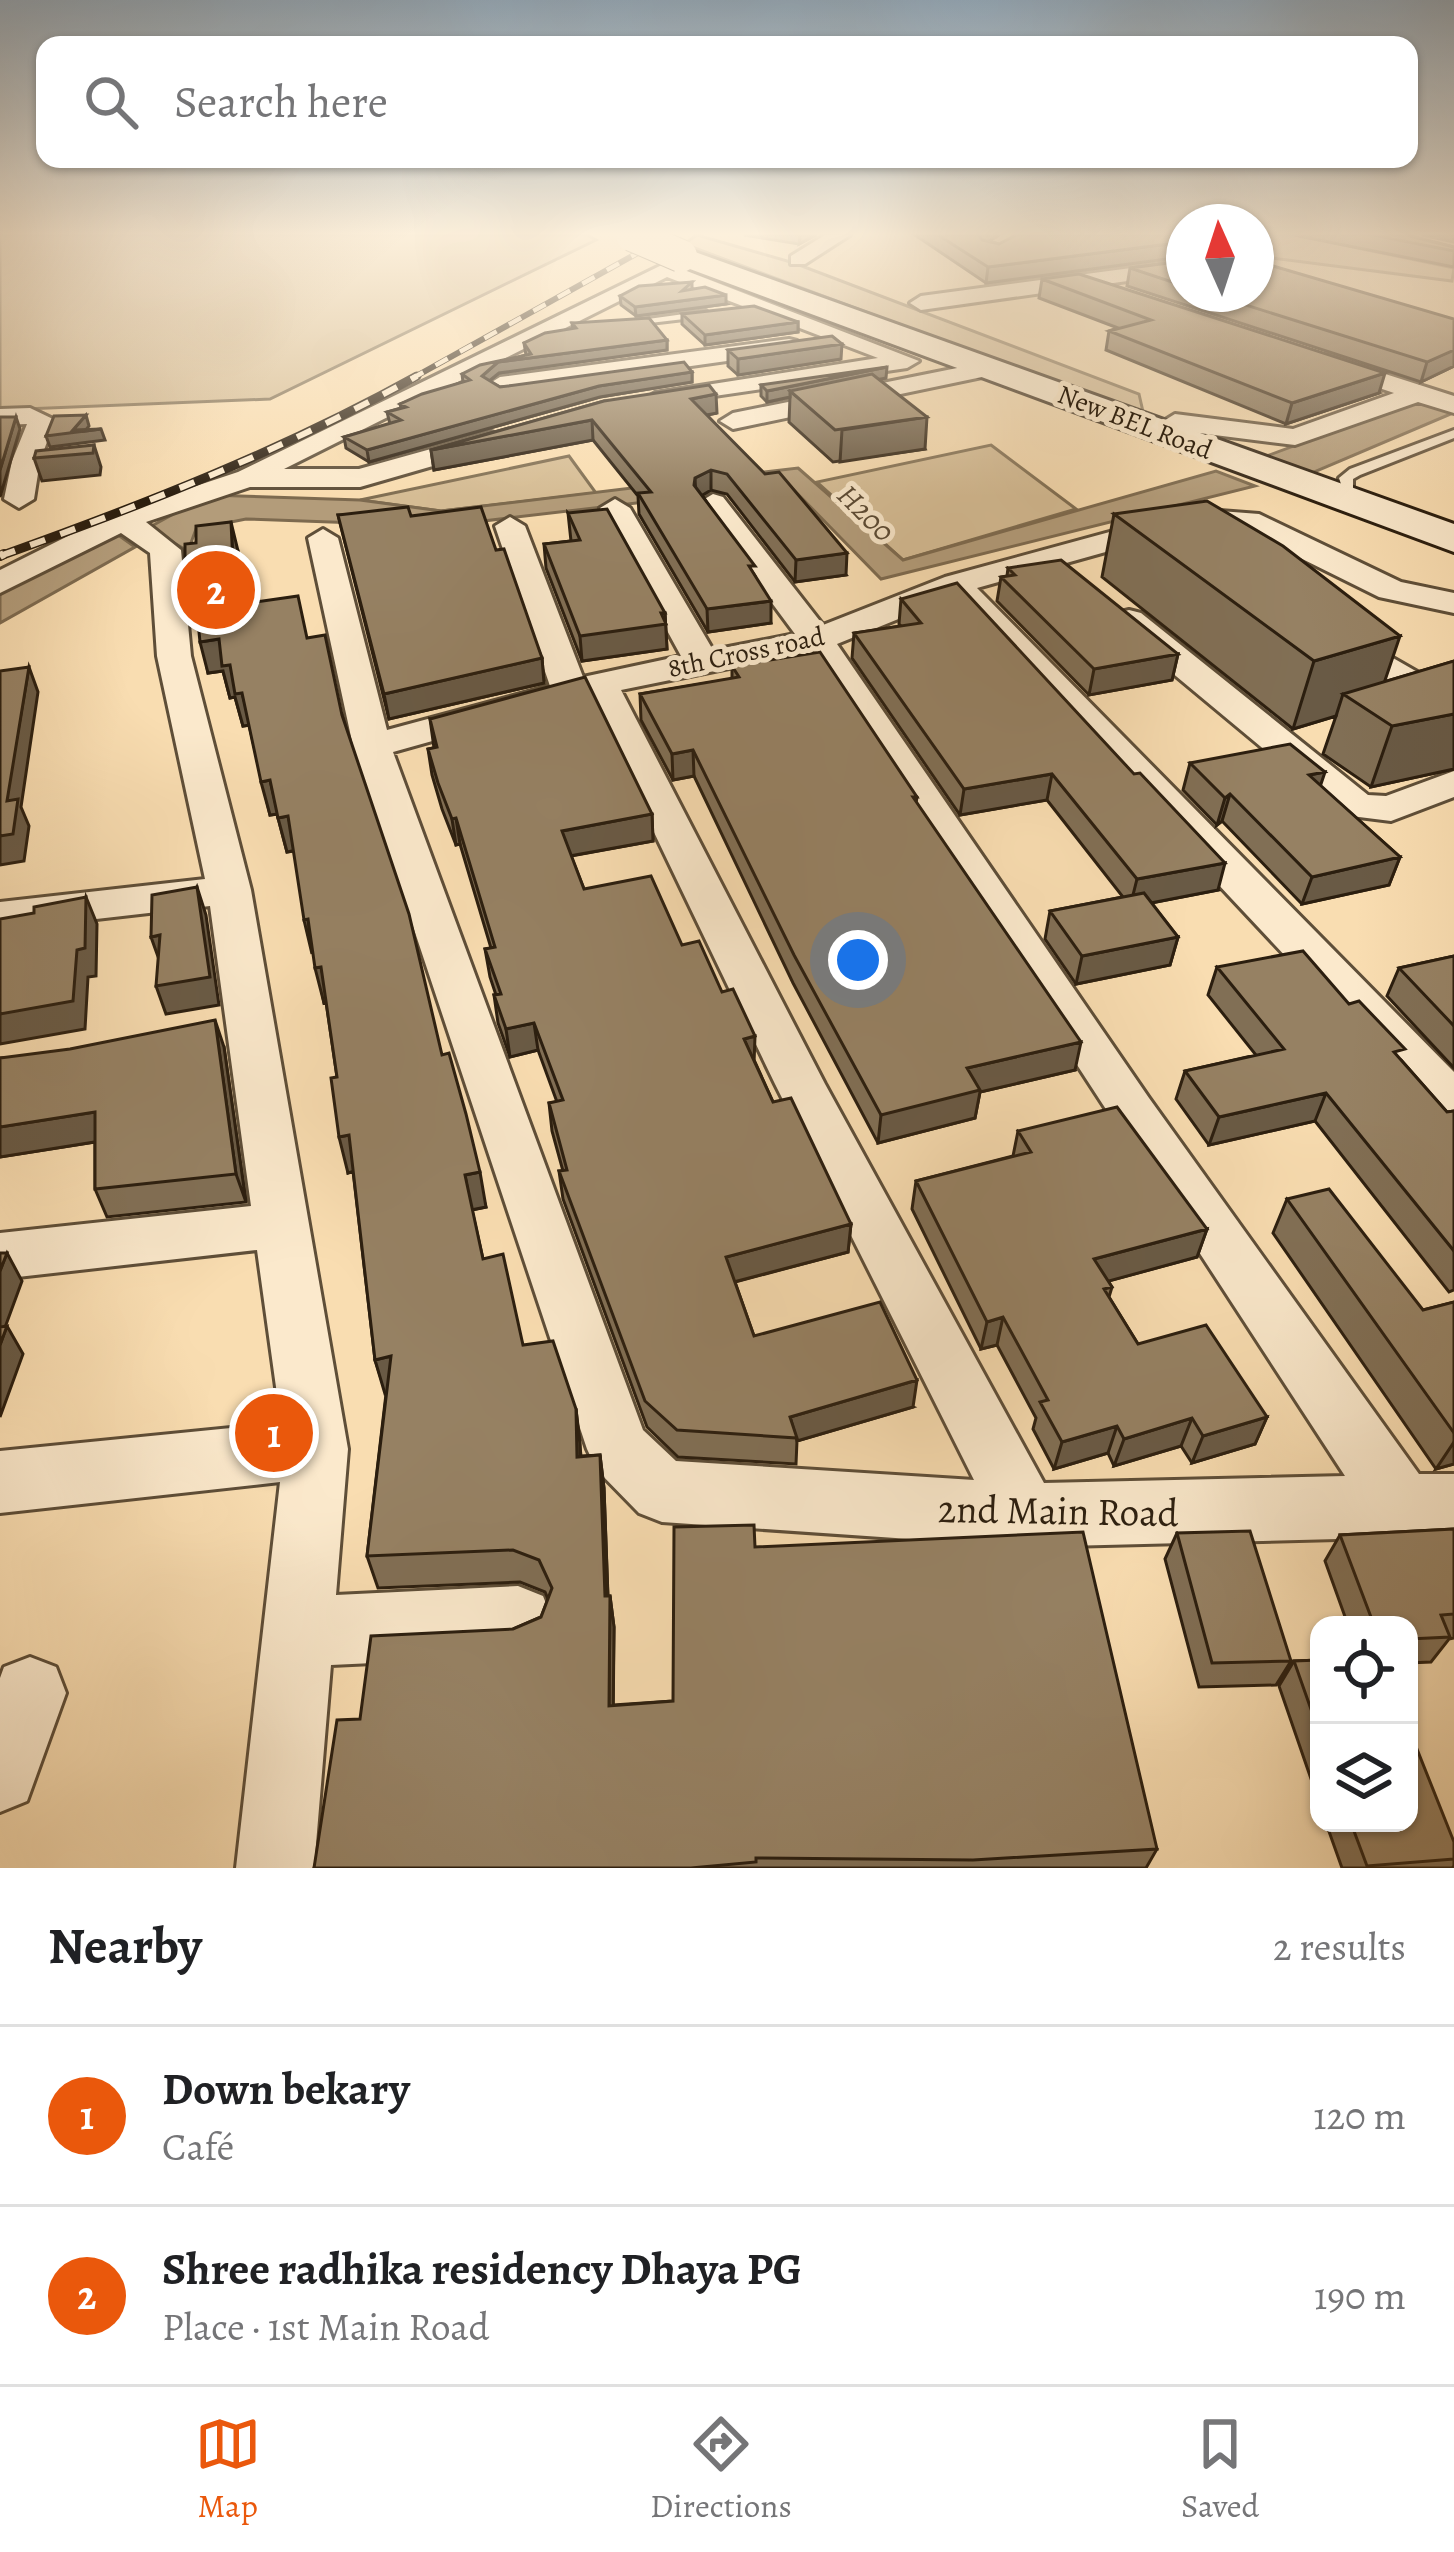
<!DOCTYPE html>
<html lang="en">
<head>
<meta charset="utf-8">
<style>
	body { margin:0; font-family:Alegreya,serif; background:#f6f6f6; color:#202124 }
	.controls { position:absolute; right:36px; bottom:36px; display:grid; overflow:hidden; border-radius:24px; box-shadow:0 3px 9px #0004 }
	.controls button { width:108px; height:108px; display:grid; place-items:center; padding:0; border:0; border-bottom:3px solid #e0e0e0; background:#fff; color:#202124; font:60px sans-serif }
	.compass { position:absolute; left:1166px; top:204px; width:108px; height:108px; border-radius:50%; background:#fff; box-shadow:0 3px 9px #0004; rotate:357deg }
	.you { position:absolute; left:858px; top:960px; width:42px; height:42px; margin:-30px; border:9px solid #fff; border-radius:50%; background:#1a73e8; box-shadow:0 0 0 18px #1a73e833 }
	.badge { display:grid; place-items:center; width:78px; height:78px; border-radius:50%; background:#ea580c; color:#fff; font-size:39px; font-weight:700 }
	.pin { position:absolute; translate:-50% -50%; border:6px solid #fff; box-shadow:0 3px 12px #0006 }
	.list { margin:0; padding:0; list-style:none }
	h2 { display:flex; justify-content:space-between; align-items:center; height:156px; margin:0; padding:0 48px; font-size:51px }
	h2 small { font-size:39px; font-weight:400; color:#757577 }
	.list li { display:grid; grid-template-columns:78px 1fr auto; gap:36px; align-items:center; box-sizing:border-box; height:180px; padding:0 48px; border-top:3px solid #e0e0e0 }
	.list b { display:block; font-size:45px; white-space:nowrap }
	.list p { margin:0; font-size:39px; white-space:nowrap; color:#757577 }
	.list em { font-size:39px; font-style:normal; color:#757577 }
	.icon { flex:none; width:66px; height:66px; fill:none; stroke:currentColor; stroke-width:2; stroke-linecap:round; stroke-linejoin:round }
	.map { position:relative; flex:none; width:1454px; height:1868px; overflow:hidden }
	.search { position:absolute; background:#fff; box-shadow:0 3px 9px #0004; left:36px; right:36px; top:36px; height:132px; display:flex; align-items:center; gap:30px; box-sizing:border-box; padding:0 42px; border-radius:24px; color:#757577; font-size:45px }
	.sheet { height:516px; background:#fff }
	nav { display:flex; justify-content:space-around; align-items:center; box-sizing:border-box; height:168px; border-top:3px solid #e0e0e0; background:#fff; font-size:33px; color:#757577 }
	nav a { display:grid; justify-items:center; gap:6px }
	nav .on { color:#ea580c }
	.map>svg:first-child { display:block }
	.green { fill:#d6bd95; stroke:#806e52; stroke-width:3 }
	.water { fill:#b39c7a; stroke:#7d6a4f; stroke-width:3 }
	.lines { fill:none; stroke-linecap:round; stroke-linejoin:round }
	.lane-casing { stroke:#5e4e38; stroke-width:6 }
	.street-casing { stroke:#5e4e38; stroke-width:6 }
	.secondary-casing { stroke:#2b1e0f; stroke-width:6 }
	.lane { fill:#fbe9cc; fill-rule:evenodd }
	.street { fill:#fbe9cc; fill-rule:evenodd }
	.secondary { fill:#fbe9cc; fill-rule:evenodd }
	.rail-far2-casing { stroke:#2b1e0f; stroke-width:6 }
	.rail-far1-casing { stroke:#2b1e0f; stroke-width:9 }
	.rail-casing { stroke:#2b1e0f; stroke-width:10 }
	.rail-far2 { stroke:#fbe9cc; stroke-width:4.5; stroke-dasharray:14; stroke-linecap:butt }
	.rail-far1 { stroke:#fbe9cc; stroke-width:6; stroke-dasharray:16; stroke-linecap:butt }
	.rail { stroke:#fbe9cc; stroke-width:8; stroke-dasharray:21; stroke-linecap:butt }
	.secondary-bridge-casing { stroke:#2b1e0f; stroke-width:34; stroke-linecap:butt }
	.secondary-bridge { stroke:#fbe9cc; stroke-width:32 }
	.wall { fill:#816f55; stroke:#2b1e0f; stroke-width:3 }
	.shaded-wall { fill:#695a45; stroke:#2b1e0f; stroke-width:3 }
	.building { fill:#968163; stroke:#2b1e0f; stroke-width:3 }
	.labels { text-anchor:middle; stroke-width:10; stroke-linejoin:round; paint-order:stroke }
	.far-street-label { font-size:27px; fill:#2b1e0f; stroke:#fbe9cc }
	.far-water-label { font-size:30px; font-style:italic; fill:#5b4a34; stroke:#fbe9cc }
	.near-street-label { font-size:39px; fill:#2b1e0f; stroke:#fbe9cc }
</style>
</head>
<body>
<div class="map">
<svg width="1454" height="1868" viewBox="0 0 1454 1868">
	<rect width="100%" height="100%" fill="#f9ddb1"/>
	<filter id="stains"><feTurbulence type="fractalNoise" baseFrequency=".00167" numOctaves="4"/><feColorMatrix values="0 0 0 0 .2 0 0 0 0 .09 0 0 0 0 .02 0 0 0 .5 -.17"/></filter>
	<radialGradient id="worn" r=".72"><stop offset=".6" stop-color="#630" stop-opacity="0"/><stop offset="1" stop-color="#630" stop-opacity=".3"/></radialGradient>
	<path class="green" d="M0,235h587l9,5 -326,159 -270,11z
		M697,235l97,28 345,131 5,22 -460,-172z
		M1265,235h30l159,33 -2,13 -196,-25v-17z
		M991,445l85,64 -173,51 -86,-78z
		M569,456l27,37 -155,18 -81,-11z"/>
	<path class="water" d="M1415,401l38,12 -141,60 -48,-16z
		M798,468l105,92 313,-89 39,15 -374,93 -92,-94 -348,41 -195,-7 -50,10 -8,22 -40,-23 60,-33 152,5 81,11z
		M114,532l21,15 -135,76v-29z"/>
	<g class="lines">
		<g class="lane-casing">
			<path id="lane" d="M706,311l4,5 -86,10 -5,-3z
				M1454,430v8l-94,37 -7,4v10l-24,10 -7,-4 19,-11 -2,-6 11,-9z"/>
		</g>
		<g class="street-casing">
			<path id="street" d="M825,235h25l-45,29h-14v-8z
				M1184,261v12l-263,37 -11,-7 11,-7z
				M666,263l253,98 -12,7 -261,38 -4,-5 13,-8 223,-35 -211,-81 -383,192h75l133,-37 14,8 -4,6 -142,41h-110l-104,35 35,28 10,106 60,234 97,559 -12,146 182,-9 25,10 10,25 -10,25 -25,10 -187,9 -17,203h-78l44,-386 -280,31v-62l281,-28 -24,-173 -257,29v-46l251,-27 -41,-300 -210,24v-28l205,-23 -48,-223 -7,-103 -29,-20 -121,60v-23l112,-56 126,-42z
				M789,339l8,2v10l-297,42 -13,-8 13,-8z
				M1326,355l128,41v17l-36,-11 -123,43 -120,-15 -13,-8 13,-8 118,15 101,-36 -77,-26 -3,-5z
				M992,361l12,7 -3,5 -268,56 -13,-8 13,-8z
				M30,408l25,12 -15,41 -6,38 -15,9 -15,-9 8,-38 15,-37 -27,1v-16z
				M713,494l10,3 100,128 122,-48 249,-68 65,5 142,68 53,11v20l-75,-16 -137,-68 -47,-2 -218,61 477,484v51l-18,-6 -486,-519 -113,46 312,454 270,376h35v62l-428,11 -364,-25 -23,-9 -42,-43 -10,-21 -234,-703 -45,-208 15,-9 15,9 49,192 163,-44 -55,-160 15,-9 15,9 58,151 98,-21 -81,-148 15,-9 15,9 83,142 82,-16 -97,-131zM808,652l537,824 -301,7 -219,-399 -204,-394zM589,697l186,387 199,396 -298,-19 -33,-31 -250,-678z
				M1129,610l12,3 227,182 18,1 68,-25v26l-63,24 -48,-6 -226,-188 -5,-7 5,-7z
				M1339,627l115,66v27l-13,-3 -114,-73 -5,-7 5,-7z
				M30,1657l26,10 10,26 -39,108 -27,11v-134l4,-11z"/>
		</g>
		<g class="secondary-casing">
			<path id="secondary" d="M681,247l773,277v28l-783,-290 -4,-6z"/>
		</g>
		<use href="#lane" class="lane"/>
		<use href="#street" class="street"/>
		<use href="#secondary" class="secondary"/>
		<g class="rail-far2-casing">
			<path id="rail-far2" d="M411,379l259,-144"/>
		</g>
		<g class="rail-far1-casing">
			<path id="rail-far1" d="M0,556c143,-51 284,-106 417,-180"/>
		</g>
		<g class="rail-casing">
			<path id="rail" d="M0,556l4,-2"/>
		</g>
		<use href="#rail-far2" class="rail-far2"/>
		<use href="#rail-far1" class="rail-far1"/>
		<use href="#rail" class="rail"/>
		<g class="secondary-bridge-casing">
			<path id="secondary-bridge" d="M632,235l49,21"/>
		</g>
		<use href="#secondary-bridge" class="secondary-bridge"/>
	</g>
	<path class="wall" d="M744,235h72l-17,9z
		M915,235h84l-10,6 10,3 185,-9v15l-2,7 -196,26z
		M1294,235h112l48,12v20z
		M1422,235h32v7z
		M1184,261v33h72l198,72 -33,16 -294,-96 3,-18z
		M1042,279l337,114 -93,31 -180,-74 3,-19 9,-3 -79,-30z
		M692,282v7l34,15 -90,12 -15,-11 -1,-9z
		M682,314l116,8v10l-93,13 -23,-21z
		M572,323l95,17v10l-168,23 -10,8 11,6 192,-15v10l-92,15 -231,65 -23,-14 -2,-11 46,-13 -3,-12 14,-4 -1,-4 63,-22 -1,-8 64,-19 -2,-12 49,-14z
		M728,350l113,9 -103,16 -10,-9z
		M886,378l-8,1 47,70 -92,13 -44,-40 1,-25 -23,5 -6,-6v-11z
		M604,401l113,12 -10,2 139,160 -51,7 -68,-88 -16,-4 -9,5 53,81 16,47 -63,9 -69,-118 -1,-18 -45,-56 -159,30 -3,-20z
		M568,513l97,100 2,36 -85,12 -36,-93 -2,-24 27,-3z
		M1114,514l270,168 70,-21v108l-83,18 -48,-33 13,-38 -43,13 -191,-152z
		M338,515l73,1 85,34 46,108 2,25 -155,36z
		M196,543l42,8 3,53 66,34 35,77 144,492 -14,3 11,49 40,86 53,64 5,47 19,-1 4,33 4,108h2l4,31 -1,78 60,-4 82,-154 402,302 -11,19h-832l46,-149 153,-90 28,-12 7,-18 -3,-7 -25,-10 -142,6 -11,-32 19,-162 -11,-34 -22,-189 -5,2 -11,-96 -11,-75 -2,1 -30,-152 -7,1 -10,-38 -7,1 -21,-90 -6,1 -8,-29 -5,1 -7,-27 -15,2 -11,-61h-4l-8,-30z
		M1008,568l170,86 -6,26 -83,15 -92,-94 4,-24 6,-1z
		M901,599l317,291 -67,13 27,34 -8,28 -94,19 -31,-45 5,-28 73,-14 -76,-97 -87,15 -108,-157 2,-25 47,-7 -2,-2z
		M732,666l185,131 -1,6 159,267 -95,22 -5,26 -97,25 -85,-160 -99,-207 -21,4 -32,-60 -1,-26 92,-15z
		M430,719l222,95 1,27 -82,15 13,33 98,56 73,117 18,40 78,122 -3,28 -113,30 19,54 159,71 -116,34 -1,23 -118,-7 -31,-30 -84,-228 -4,-28h4l-11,-40 -3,-28 8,-1 -19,-52 -28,7 -12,-34 -4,-28h2l-6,-18 -5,-28 6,-1 -31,-104 -4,1 -14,-36 -10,-34 -4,-26 6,-1z
		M1190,763l130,23 80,71 -11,28 -87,19 -80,-83 -5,4 -34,-35z
		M1454,956v112l-67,-72 12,-28z
		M1217,967l184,93 46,52 7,-1v179l-5,2 -134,-171 -106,24 -33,-46 9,-28 71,-16 -48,-60z
		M224,1047l22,155 -139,15 -12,-28v-47l-95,15v-99z
		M1018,1131l189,98 -10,28 -89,24 4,6 -3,10 29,47 129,73 -12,27 -63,19 -11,-17 -67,20 -6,-13 -54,16 -21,-40 3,-11 -39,-73 -16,4 -69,-140 4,-28 97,-25z
		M1287,1199l136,111 31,-8v162l-18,5 -163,-236z
		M1454,1529v109l-5,1 -18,23 -22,1v-38h-61l-23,-64 15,-26z
		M1177,1533l114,128 -15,24 -77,2 -34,-128z
		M1319,1660v142l-40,-116 15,-25z
		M1326,1823h83l45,19v24l-2,2h-110z"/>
	<path class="shaded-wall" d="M800,235h16l-17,9z
		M978,235h21l-22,14z
		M1184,242l-2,15 -196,26 2,-16z
		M726,295v9l-90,12 -1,-9z
		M798,322v10l-93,13v-10z
		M667,340v10l-168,23 -16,13 -1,-10 16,-14z
		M842,344l-1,15 -103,16v-16z
		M1454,349v17l-33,16 6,-20z
		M887,367l-1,11 -90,18 -6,-5v6l-23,5v-11z
		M692,372v10l-92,15 -231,65 -2,-12 232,-64z
		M1385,373l-6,20 -93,31 6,-21z
		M716,394l1,19 -26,5v-19z
		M86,415l3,11 -4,5 16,-2 4,11 -55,7 -4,-11 27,-6z
		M16,417l4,12 -20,68v-27z
		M927,417l-2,32 -85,13 2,-32z
		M592,420l1,20 -159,30 -3,-20z
		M94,445l7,22 -1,8 -58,6 -8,-23z
		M711,470v20l-15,9 -1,-21z
		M231,522l7,29 5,85 -8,-31z
		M847,553l-1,22 -51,7 1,-22z
		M194,581l8,30 -9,1 -8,-30z
		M771,601v22l-63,9 -1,-23z
		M665,613l2,36 -85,12 -2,-25z
		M1400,636l-23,68 -34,-10 -7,22 -43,13 21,-68z
		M219,639l23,54 9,32 -8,1 -8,-29 -5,1 -7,-27 -15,2 -8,-31z
		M1178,654l-6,26 -83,15 5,-26z
		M542,658l2,25 -155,36 -5,-25z
		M29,667l9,25 -17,115 8,19 -5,35 -24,4v-29z
		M1454,714v55l-83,18 21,-61z
		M693,750l1,26 -21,4 -1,-26z
		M1325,772l-9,27 -7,-24z
		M1052,774l-5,26 -87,15 4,-26z
		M270,780l8,34 -8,1 -9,-33z
		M1230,794l-8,27 -5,4 8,-27z
		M652,814l1,27 -89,16 -2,-26z
		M288,816l9,34 -10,2 -9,-34z
		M456,818l4,26 -4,1 -4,-26z
		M1400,857l-11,28 -87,19 10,-27z
		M1225,863l-7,27 -88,17 7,-28z
		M197,887l9,28 13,90 -53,9 -10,-28z
		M86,897l11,27 -1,52 -8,1 -3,52 -85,15v-30l77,-64z
		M308,919l4,35 -8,-34z
		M160,935l1,30 -10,-28z
		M1178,937l-8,28 -94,19 6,-28z
		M321,967l8,35 -5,1 -9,-35z
		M215,1020l9,27 22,155 -10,-28z
		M534,1023l4,27 -28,7 -4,-28z
		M755,1036l-1,28 -10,-25z
		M1081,1042l-6,28 -95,22 -5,26 -97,25 3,-28 86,-47z
		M1326,1093l-11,28 -106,24 10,-28z
		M95,1112l12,28 -107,17v-30z
		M349,1135l9,35 -10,3 -9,-36z
		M480,1172l6,35 -15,3 -6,-35z
		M851,1224l-3,28 -122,32v-27z
		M1207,1229l-10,28 -110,30 7,-28z
		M7,1253l15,28 -22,60v-70z
		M1003,1317l-6,28 -16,4 6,-27z
		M7,1326l16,28 -23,63v-72z
		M391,1356l9,34 -15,4 -10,-34z
		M917,1380l-4,27 -116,34 -7,-24z
		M576,1409l4,34 1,47 -4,-33z
		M1267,1417l-12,27 -63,19 11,-27z
		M1192,1418l-11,28 -67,20 10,-27z
		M1117,1426l-9,27 -54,16 8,-27z
		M1454,1442v22l-18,5z
		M600,1455l4,33 5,140 -4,-32z
		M610,1596l4,31 -1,108 -4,-29z"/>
	<path class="building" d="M938,235h41l3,5 17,4 17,-9h168v7l-196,25z
		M1373,235h33l48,12v4z
		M1184,261v25l-54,-18z
		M1256,261l198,58v31l-27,12 -216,-68h45z
		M1079,274l306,99 -93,30 -183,-72 42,-11 -109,-41z
		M692,282l-10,9 23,-4 21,8 -91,12 -15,-11 19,-10z
		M754,306l44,16 -93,13 -23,-21z
		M649,318l18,22 -169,22 -16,14 18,11 184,-25 8,10 -93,14 -232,64 -23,-13 57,-17 -14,-8 19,-5 -6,-3 22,-10 48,-14 -8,-6 18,-9 51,-11 -7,-11 21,-10 31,-5 -4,-5z
		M832,336l10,8 -104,15 -10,-9z
		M887,367l-120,24 -6,-6z
		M872,374l55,43 -92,13 -45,-39z
		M709,385l7,9 -25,5 74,75 14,-2 68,81 -51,7 -69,-86 -16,-4 -16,8 -1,7 61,81h-6l22,35 -64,8 -69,-116 13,-1 -59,-72 -161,30 173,-49z
		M86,415l-13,15 28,-1 -55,7 8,-20z
		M0,417h16l-16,53z
		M94,445l-1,8 -59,5 2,-7z
		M1207,501l76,45 117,90 -86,25 -200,-147z
		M408,507l3,9 70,-9 15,43 8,-1 38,109 -158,36 -46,-179z
		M607,509l58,104h-4l5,11 -86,12 -36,-92 36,-4 -12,-27z
		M231,522l4,83 63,-9 9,42 18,-3 17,80 67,199 33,141 7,-2 17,61 14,58 -15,3 18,84 20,-5 20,91 30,-4 23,68 1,48 23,-2 5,141h5l-1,110 64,-5 1,-174 80,-2 1,22 328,-15 74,317 -184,11 -217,-2v4l-65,6h-377l23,-148 23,-1 11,-83 142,-7 28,-12 11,-29 -13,-28 -26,-10 -146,6 24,-200 -16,4 -26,-225 -10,2 -8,-59 6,-1 -16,-110 -6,1 -7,-49 -4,1 -16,-104 -10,2 -8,-38 -9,2 -19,-89 -7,1 -5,-29 -8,1 -3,-27 -19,3 -6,-61 -9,1v-38l11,-1v-17z
		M1061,560l117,94 -84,15 -93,-92 14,-2 -7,-7z
		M957,583l177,191 6,-1 85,90 -88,16 -85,-105 -88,15 -110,-156 67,-10 -20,-24z
		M820,652l97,145h-4l168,245 -114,26 13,22 -99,25 -87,-160 -101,-205 -21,4 -32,-60 99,-17 -7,-11z
		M1454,661v53l-62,12 -49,-32z
		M29,667l-22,134 11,-2 -5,35 -13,2v-165z
		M585,677l67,137 -90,17 22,58 67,-13 31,69 17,-4 23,51 11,-3 22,47 -11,3 29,63 18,-4 60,126 -125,33 28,79 126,-34 37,78 -127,37 7,21 -120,-8 -32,-29 -86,-230 8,-1 -18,-67 14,-3 -29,-77 -28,6 -12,-34 7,-1 -16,-45 10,-2 -39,-129 -4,1 -14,-36 -10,-34 9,-2 -7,-28z
		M1290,744l35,28 -16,3 91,82 -88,20 -82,-83 -5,4 -35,-35z
		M197,887l13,90 -54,9 4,-51 -9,2 1,-42z
		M1144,893l34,44 -96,19 -32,-45z
		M86,897l-1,51 -8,2 -4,51 -73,13v-95l34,-6v-6z
		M1303,951l46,53 10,-3 46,48 -11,3 53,60 7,-1v140l-128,-158 -107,24 -34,-46 99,-22 -67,-82z
		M1454,956v70l-55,-58z
		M215,1020l21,154 -141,15v-77l-95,15v-69l70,-9z
		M1117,1107l90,122 -113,30 18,28 -8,2 34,55 68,-19 61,92 -64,19 -11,-18 -68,21 -7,-13 -55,16 -22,-40 8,-2 -45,-83 -16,5 -71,-141 115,-29 -13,-21z
		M1329,1189l94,121 31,-8v131l-167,-234z
		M0,1253h7l-7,18z
		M7,1326l-7,19v-18z
		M1454,1529v85l-13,1 9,22 -41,2v-14h-35l-34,-90z
		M1250,1531l41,130 -79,2 -35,-130z
		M1319,1660v72l-25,-71z
		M1409,1729l45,113v17l-87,7 -16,-43h58z"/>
	<linearGradient id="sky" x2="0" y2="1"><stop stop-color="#93aabc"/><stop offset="0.47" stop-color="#fcf0dc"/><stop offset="1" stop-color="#fcf0dc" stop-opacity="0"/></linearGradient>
	<rect width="1454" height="497" fill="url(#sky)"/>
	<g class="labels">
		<g class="far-street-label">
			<text transform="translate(1135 422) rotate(21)" y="9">New BEL Road</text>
			<text transform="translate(746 652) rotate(-12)" y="9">8th Cross road</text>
		</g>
		<g class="far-water-label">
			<text transform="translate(866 513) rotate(45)" y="10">H200</text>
		</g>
		<g class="near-street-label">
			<text transform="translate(1058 1510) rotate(1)" y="14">2nd Main Road</text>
		</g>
	</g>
	<rect width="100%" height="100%" filter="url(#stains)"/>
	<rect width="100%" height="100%" fill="url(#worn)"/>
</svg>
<div class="controls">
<button><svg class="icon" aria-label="locate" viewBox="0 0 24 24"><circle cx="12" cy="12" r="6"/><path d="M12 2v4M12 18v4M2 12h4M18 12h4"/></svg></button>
<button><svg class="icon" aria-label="layers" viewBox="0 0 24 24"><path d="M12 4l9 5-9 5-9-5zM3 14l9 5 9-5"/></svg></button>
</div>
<svg class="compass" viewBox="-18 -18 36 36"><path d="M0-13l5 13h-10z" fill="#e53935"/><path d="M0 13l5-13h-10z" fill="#757577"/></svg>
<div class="you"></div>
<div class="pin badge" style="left:274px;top:1433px">1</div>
<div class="pin badge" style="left:216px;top:590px">2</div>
<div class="search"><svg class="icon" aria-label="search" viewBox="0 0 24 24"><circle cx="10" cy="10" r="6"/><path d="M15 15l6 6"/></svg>Search here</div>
</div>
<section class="sheet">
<h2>Nearby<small>2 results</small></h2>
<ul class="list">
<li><span class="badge">1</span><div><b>Down bekary</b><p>Café</p></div><em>120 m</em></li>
<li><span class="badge">2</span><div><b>Shree radhika residency Dhaya PG</b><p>Place · 1st Main Road</p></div><em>190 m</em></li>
</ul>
</section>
<nav>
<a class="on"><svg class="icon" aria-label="map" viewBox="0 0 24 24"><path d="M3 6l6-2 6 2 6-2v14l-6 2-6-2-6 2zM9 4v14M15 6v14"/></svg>Map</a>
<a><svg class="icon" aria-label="directions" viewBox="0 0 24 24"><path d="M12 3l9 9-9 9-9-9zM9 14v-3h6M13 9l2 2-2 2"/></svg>Directions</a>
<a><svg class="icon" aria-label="saved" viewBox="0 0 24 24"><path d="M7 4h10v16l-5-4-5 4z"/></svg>Saved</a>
</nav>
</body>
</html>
